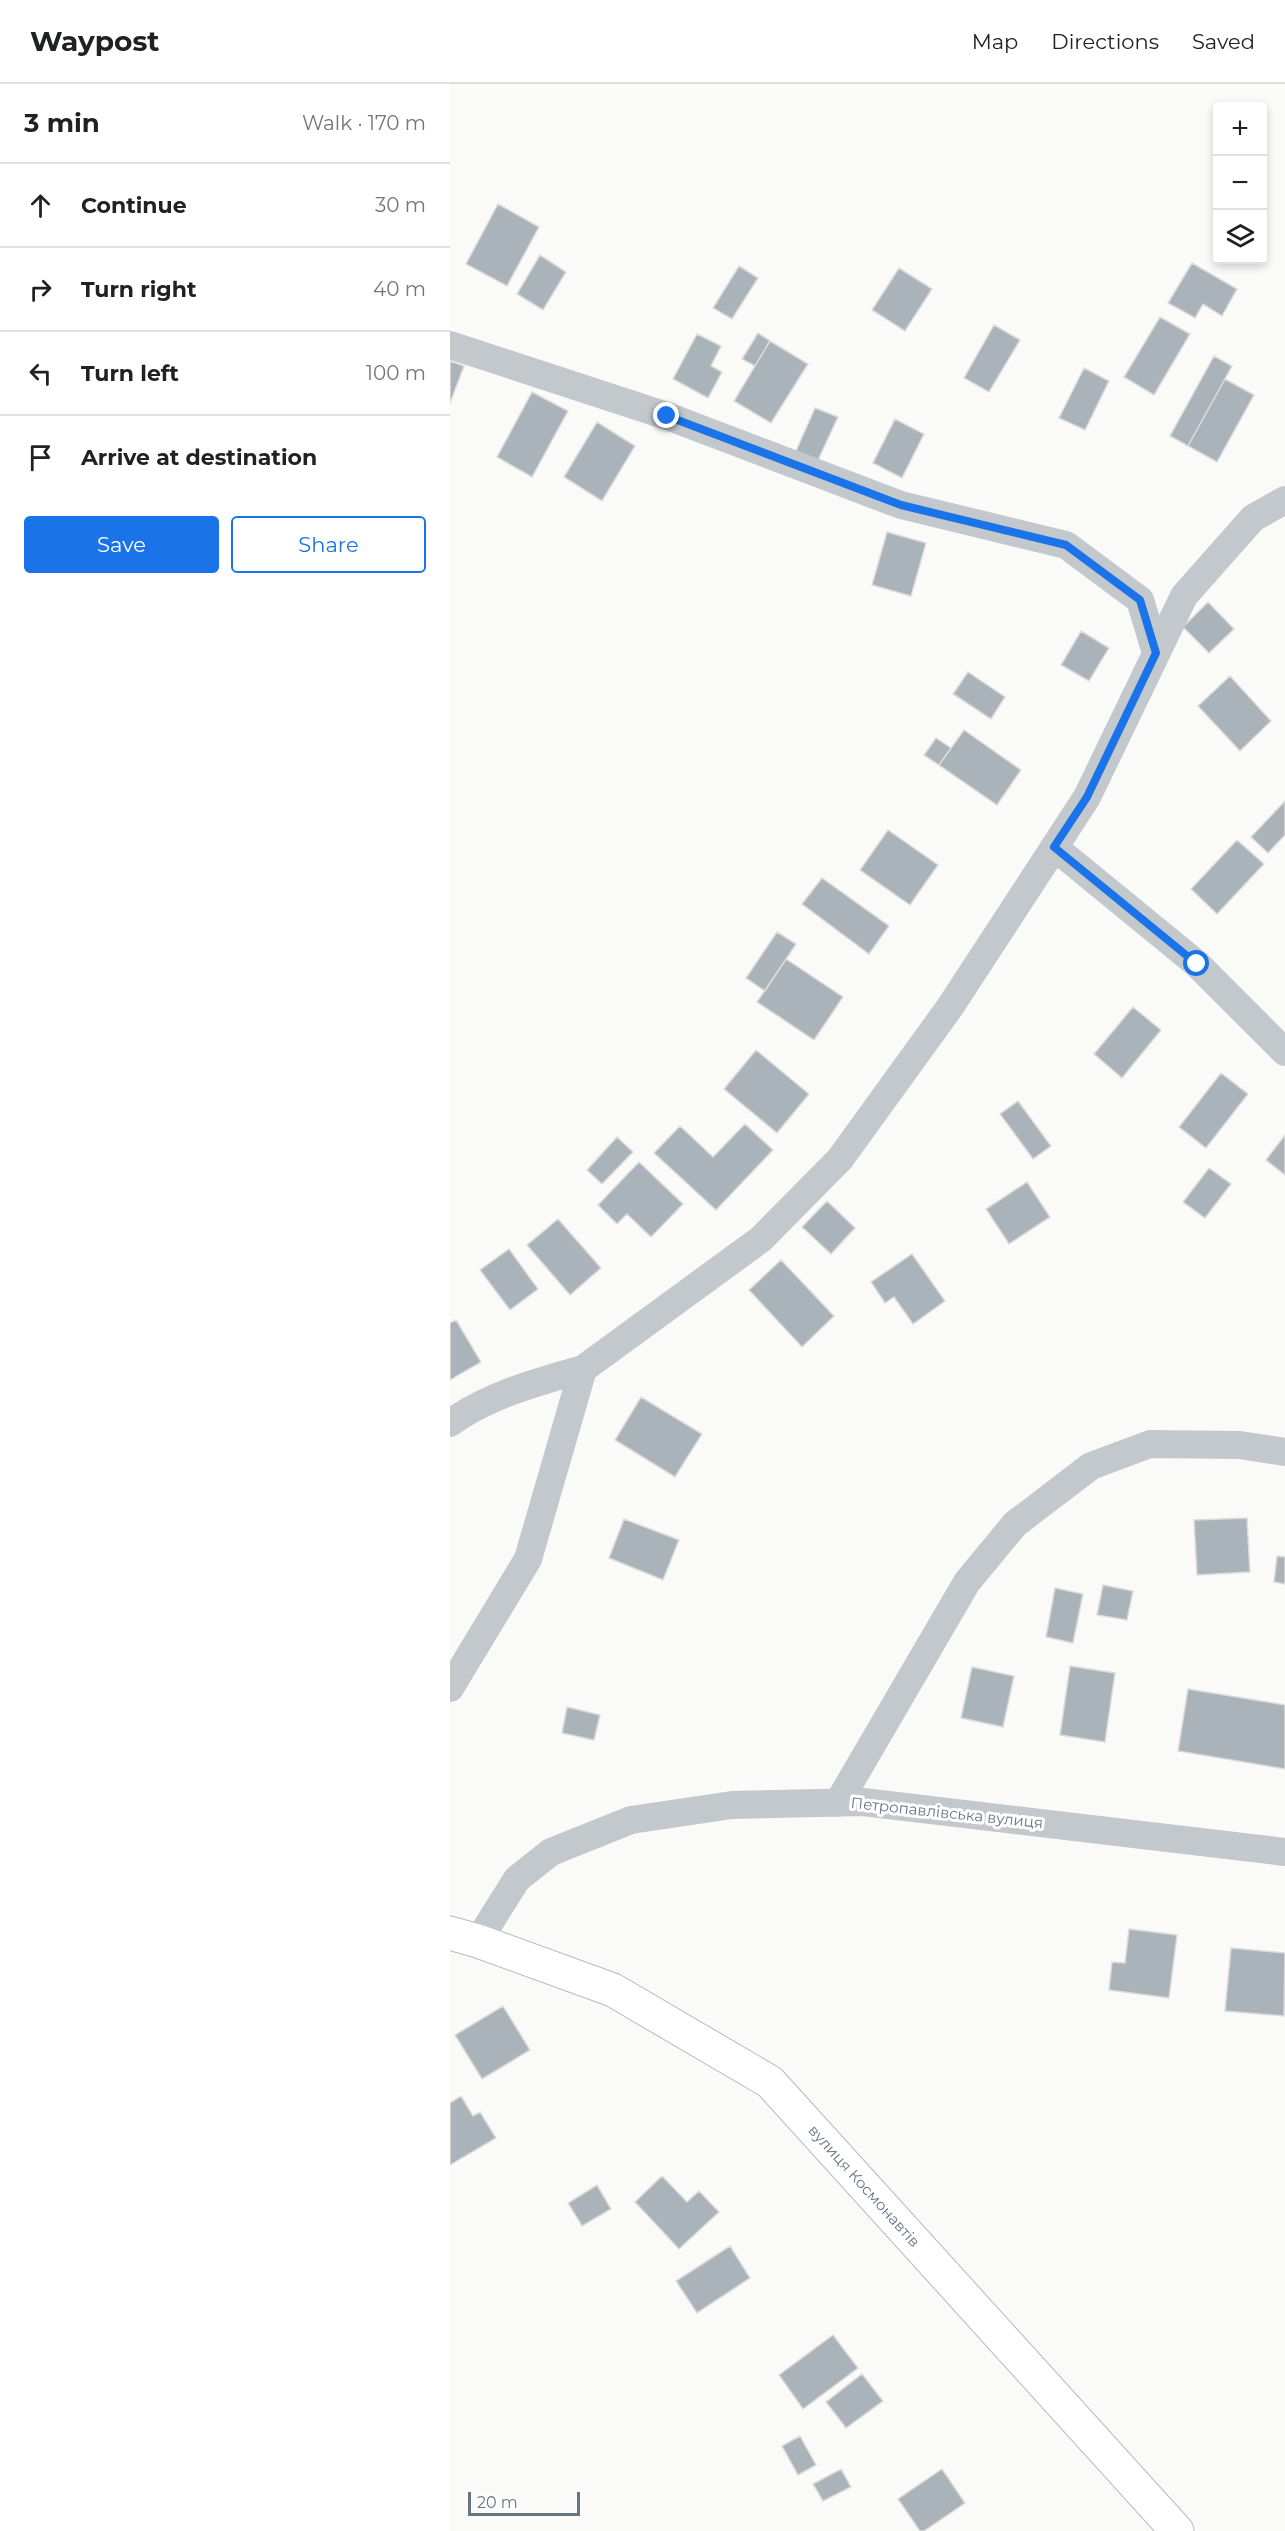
<!DOCTYPE html>
<html lang="en">
<head>
<meta charset="utf-8">
<style>
	body { margin:0; font-family:Montserrat,sans-serif; background:#f6f6f6; color:#202124 }
	.controls { position:absolute; right:18px; top:18px; display:grid; overflow:hidden; border-radius:6px; box-shadow:0 3px 9px #0003 }
	.controls button { width:54px; height:54px; display:grid; place-items:center; padding:0; border:0; border-bottom:2px solid #e0e0e0; background:#fff; color:#202124; font:30px sans-serif }
	.scale { position:absolute; left:18px; bottom:15px; width:112px; box-sizing:border-box; padding-left:6px; border:3px solid #657683; border-top:0; font-size:16px; line-height:21px; white-space:nowrap; color:#657683; -webkit-text-stroke:4px #fff; paint-order:stroke }
	.stop { position:absolute; width:18px; height:18px; margin:-14px; border:4px solid #1a73e8; border-radius:50%; background:#fff }
	.stop.end { background:#1a73e8; border-color:#fff; box-shadow:0 2px 6px #0008 }
	.list { margin:0; padding:0; list-style:none }
	h2 { display:flex; justify-content:space-between; align-items:center; height:78px; margin:0; padding:0 24px; font-size:26px }
	h2 small { font-size:20px; font-weight:400; color:#757577 }
	.list li { display:grid; grid-template-columns:39px 1fr auto; gap:18px; align-items:center; box-sizing:border-box; height:84px; padding:0 24px; border-top:2px solid #e0e0e0 }
	.list b { display:block; font-size:22px; white-space:nowrap }
	.list em { font-size:20px; font-style:normal; color:#757577 }
	.actions { display:flex; gap:12px; padding:18px 24px }
	.actions a { flex:1; padding:14px 0; border:2px solid #1a73e8; border-radius:6px; text-align:center; font-size:21px; color:#1a73e8 }
	.actions .main { background:#1a73e8; color:#fff }
	.icon { flex:none; width:33px; height:33px; fill:none; stroke:currentColor; stroke-width:2; stroke-linecap:round; stroke-linejoin:round }
	.map { position:relative; flex:none; width:835px; height:2447px; overflow:hidden }
	header { display:flex; align-items:center; gap:36px; box-sizing:border-box; height:84px; padding:0 30px; background:#fff; border-bottom:2px solid #e0e0e0 }
	header strong { font-size:28px }
	nav { display:flex; gap:33px; margin-inline-start:auto; font-size:21px }
	main { display:flex }
	aside { flex:1; background:#fff }
	.map>svg:first-child { display:block }
	.building { fill:#aab3b9; stroke:#dcdcda; stroke-width:1.5 }
	.lines { fill:none; stroke-linecap:round; stroke-linejoin:round }
	.secondary-casing { stroke:#b3babf; stroke-width:35 }
	.street { stroke:#c3c8cc; stroke-width:28 }
	.secondary { stroke:#fff; stroke-width:33 }
	.route { stroke:#1a73e8; stroke-width:8 }
	.labels { text-anchor:middle; stroke-width:6; stroke-linejoin:round; paint-order:stroke }
	.street-label { font-size:15px; fill:#657683; stroke:#fff }
</style>
</head>
<body>
<header>
<strong>Waypost</strong>
<nav><a>Map</a><a>Directions</a><a>Saved</a></nav>
</header>
<main>
<aside>
<h2>3 min<small>Walk · 170 m</small></h2>
<ul class="list">
<li><svg class="icon" aria-label="ahead" viewBox="0 0 24 24"><path d="M12 20V5M6 11l6-6 6 6"/></svg><div><b>Continue</b></div><em>30 m</em></li>
<li><svg class="icon" aria-label="right" viewBox="0 0 24 24"><path d="M7 20v-9h11M14 6l5 5-5 5"/></svg><div><b>Turn right</b></div><em>40 m</em></li>
<li><svg class="icon" aria-label="left" viewBox="0 0 24 24"><path d="M17 20v-9H6M10 6l-5 5 5 5"/></svg><div><b>Turn left</b></div><em>100 m</em></li>
<li><svg class="icon" aria-label="arrive" viewBox="0 0 24 24"><path d="M6 21V4h12l-3 4 3 4H6"/></svg><div><b>Arrive at destination</b></div></li>
</ul>
<div class="actions"><a class="main">Save</a><a>Share</a></div>
</aside>
<div class="map">
<svg width="835" height="2447" viewBox="0 0 835 2447">
	<rect width="100%" height="100%" fill="#fafaf8"/>
	<path class="building" d="M48,120l41,23 -32,59 -41,-22z
		M90,171l26,17 -23,38 -26,-16z
		M742,179l45,26 -15,27 -19,-12 -8,14 -27,-15z
		M289,182l19,12 -26,41 -19,-11z
		M449,184l33,21 -27,42 -33,-21z
		M710,233l30,17 -36,61 -30,-18z
		M544,241l26,15 -31,52 -25,-14z
		M308,249l12,8 -15,25 -13,-7z
		M247,250l24,12 -10,20 11,6 -14,26 -35,-19z
		M320,257l38,23 -37,59 -37,-22z
		M764,272l18,10 -44,80 -18,-10z
		M0,277l14,5 -14,37z
		M634,284l25,13 -24,49 -26,-12z
		M775,295l29,16 -37,67 -29,-16z
		M82,308l36,19 -36,66 -35,-20z
		M365,324l23,9 -20,43 -22,-9z
		M445,335l29,15 -22,44 -29,-15z
		M147,338l38,24 -33,55 -38,-24z
		M437,448l39,11 -15,53 -39,-11z
		M758,518l26,27 -25,24 -26,-26z
		M631,547l28,17 -20,33 -28,-16z
		M518,588l37,25 -14,22 -38,-25z
		M780,592l41,45 -31,30 -42,-45z
		M514,646l57,40 -24,35 -58,-40z
		M486,654l15,10 -12,17 -15,-10z
		M835,717v34l-17,18 -17,-16z
		M438,746l50,35 -28,40 -50,-35z
		M787,756l27,24 -47,50 -26,-25z
		M372,794l67,48 -20,28 -67,-50z
		M327,848l19,12 -31,47 -19,-13z
		M336,875l57,38 -29,43 -57,-38z
		M683,923l28,23 -39,48 -28,-24z
		M306,966l53,44 -32,39 -53,-44z
		M771,989l27,21 -42,54 -27,-21z
		M568,1017l33,45 -18,13 -33,-45z
		M295,1040l28,26 -57,60 -62,-57 26,-27 33,31z
		M835,1051v40l-19,-15z
		M167,1053l16,15 -31,32 -15,-14z
		M189,1078l44,42 -32,33 -24,-23 -10,10 -19,-19z
		M759,1084l22,16 -26,34 -22,-16z
		M577,1098l23,35 -41,27 -23,-35z
		M377,1117l28,27 -24,26 -29,-27z
		M108,1135l43,49 -31,27 -43,-50z
		M59,1165l29,40 -28,21 -30,-40z
		M462,1170l33,47 -32,23 -19,-27 -9,6 -14,-21z
		M331,1176l53,56 -32,31 -53,-57z
		M6,1236l25,42 -31,18v-57z
		M191,1313l61,37 -27,43 -60,-37z
		M797,1434l3,54 -53,3 -3,-55z
		M174,1435l55,21 -16,40 -54,-22z
		M827,1472l8,1v27l-11,-2z
		M653,1501l30,6 -6,29 -30,-5z
		M605,1504l28,6 -10,49 -27,-6z
		M620,1582l45,7 -10,69 -45,-7z
		M522,1583l42,9 -11,51 -42,-9z
		M738,1605l97,16v64l-107,-18z
		M117,1623l33,8 -6,25 -32,-7z
		M679,1845l48,6 -8,63 -60,-8 3,-28 13,1z
		M781,1864l54,5 -1,63 -59,-5z
		M53,1922l27,44 -48,29 -27,-44z
		M11,2012l12,20 7,-4 16,26 -46,27v-62z
		M212,2092l25,26 12,-11 20,21 -40,37 -44,-47z
		M147,2101l14,24 -29,17 -14,-23z
		M280,2162l20,32 -53,35 -21,-32z
		M383,2251l25,33 -55,41 -24,-34z
		M412,2290l21,27 -37,27 -20,-26z
		M350,2352l16,29 -18,10 -16,-29z
		M391,2385l10,18 -28,14 -10,-17z
		M492,2385l23,34 -41,28h-4l-22,-32z"/>
	<g class="lines">
		<g class="secondary-casing">
			<path id="secondary" d="M0,1849l28,8 135,49 157,92 407,449"/>
		</g>
		<path class="street" d="M0,261l217,71 234,89 165,40 74,55 16,53
			M604,763l143,117 88,88
			M0,1339c39,-28 87,-41 133,-54
			M0,1604l78,-129 55,-190 178,-130 79,-80 110,-152 137,-210 97,-201 69,-78 32,-18
			M388,1719l129,-221 48,-58 76,-58 59,-22 90,1 45,7
			M28,1857l39,-62 34,-27 80,-32 101,-15 131,-3 422,50"/>
		<use href="#secondary" class="secondary"/>
	</g>
	<g class="lines">
		<path class="route" d="M217,332l234,89 165,40 74,55 16,53 -69,144 -33,50 143,117"/>
	</g>
	<g class="labels">
		<g class="street-label">
			<text transform="translate(497 1729) rotate(6)" y="5">Петропавлівська вулиця</text>
			<text transform="translate(414 2102) rotate(48)" y="5">вулиця Космонавтів</text>
		</g>
	</g>
</svg>
<div class="controls">
<button>+</button>
<button>−</button>
<button><svg class="icon" aria-label="layers" viewBox="0 0 24 24"><path d="M12 4l9 5-9 5-9-5zM3 14l9 5 9-5"/></svg></button>
</div>
<div class="scale">20 m</div>
<div class="stop" style="left:747px;top:880px"></div>
<div class="stop end" style="left:217px;top:332px"></div>
</div>
</main>
</body>
</html>
